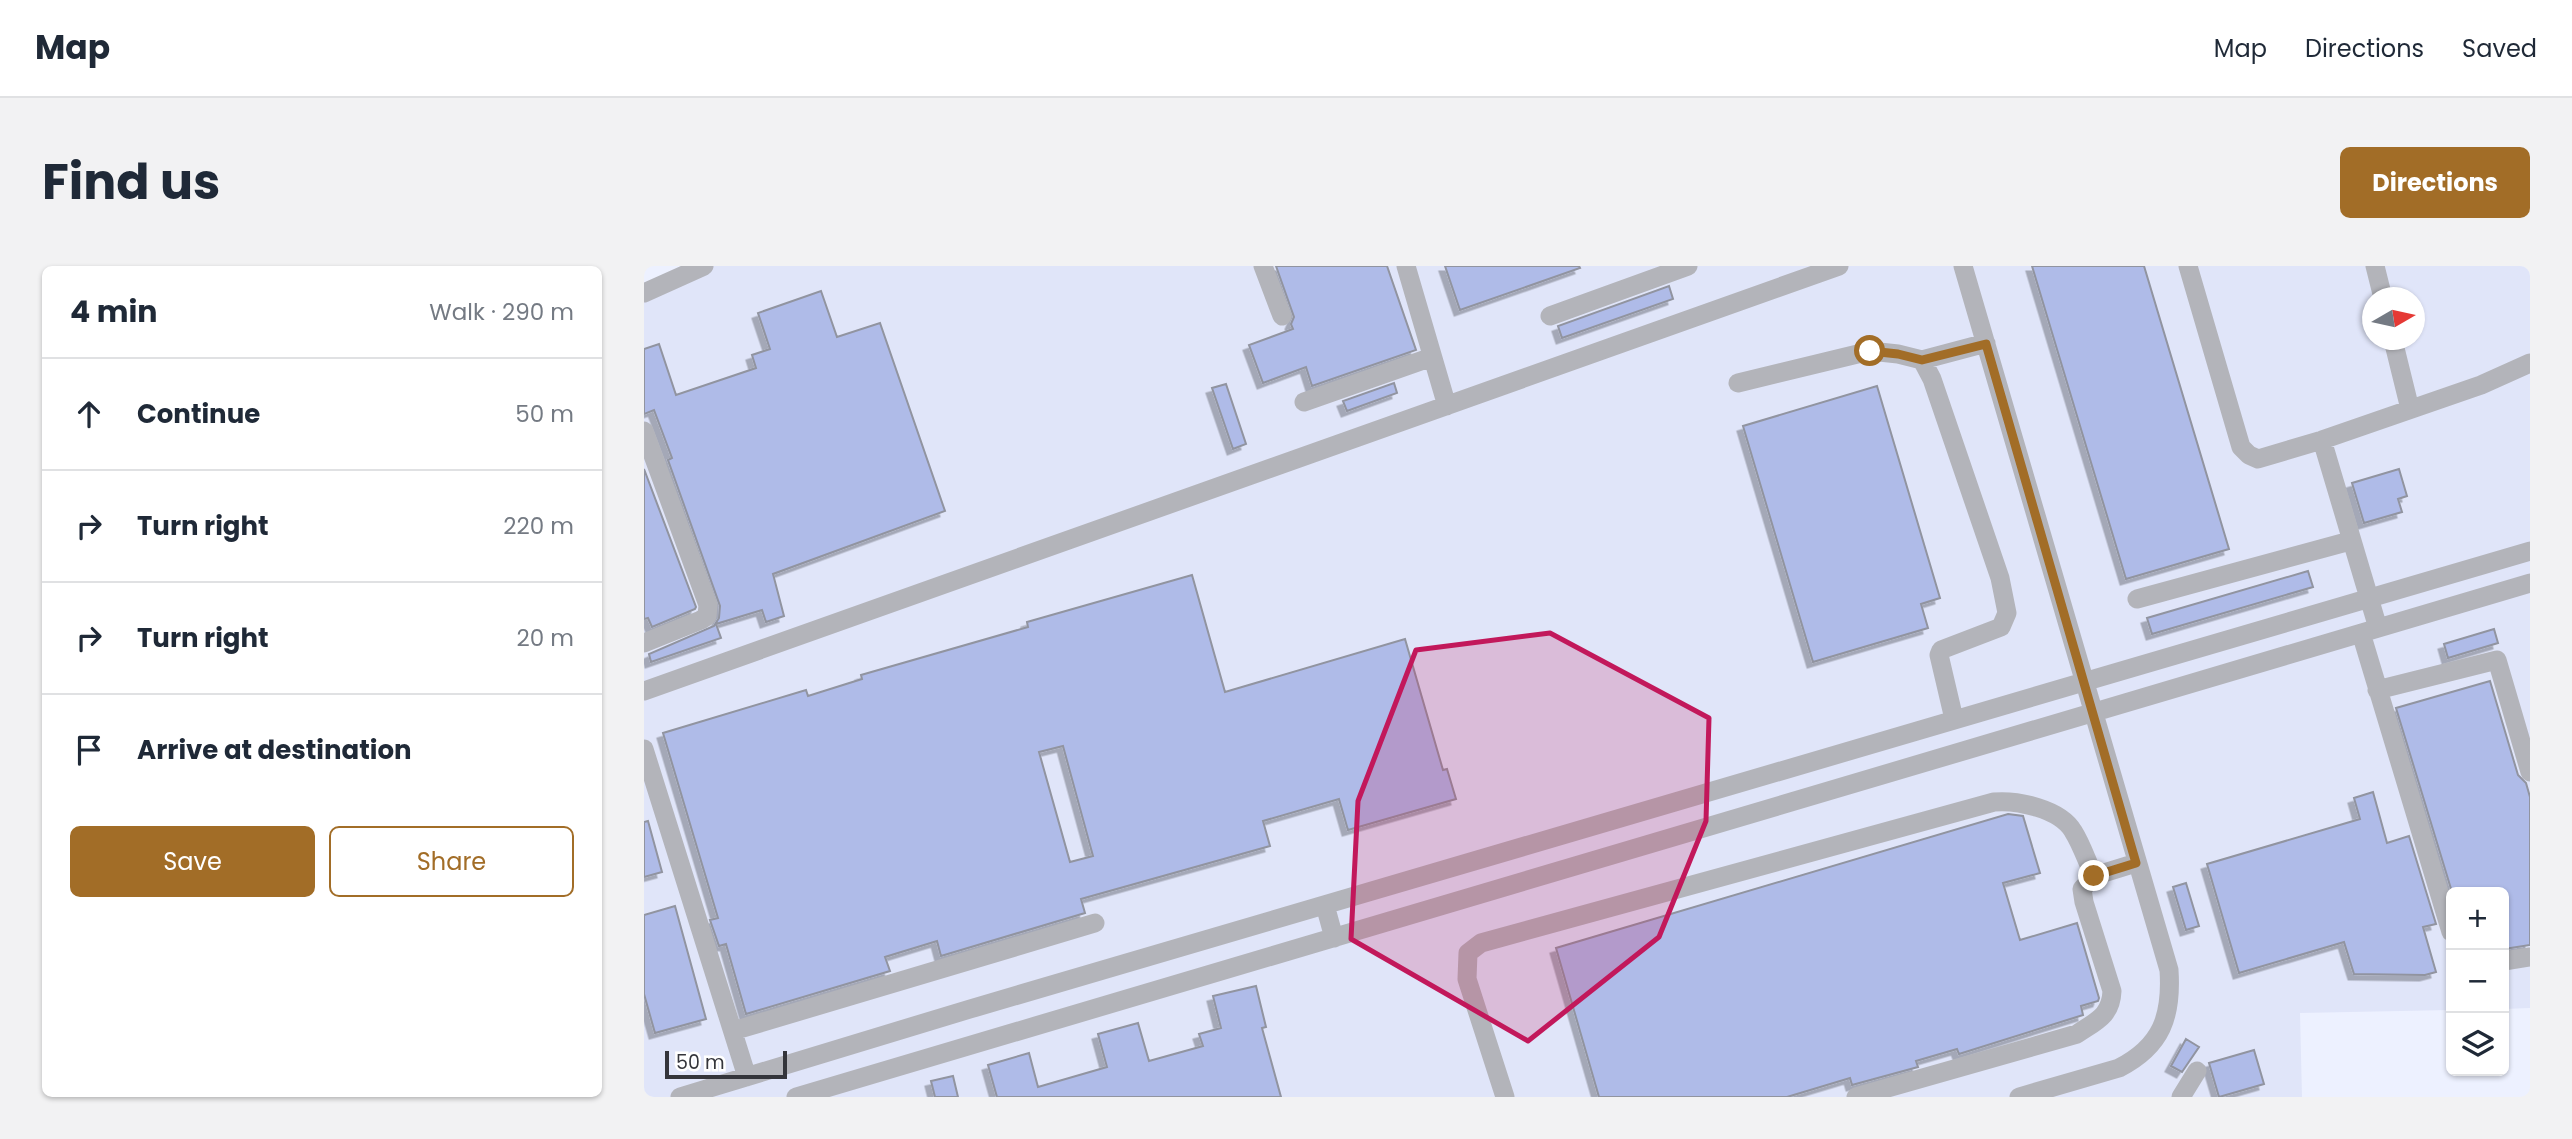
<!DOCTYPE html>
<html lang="en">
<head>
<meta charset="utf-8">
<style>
	body { margin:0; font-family:Poppins,sans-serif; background:#f2f2f3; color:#1f2937 }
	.controls { position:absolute; right:21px; bottom:21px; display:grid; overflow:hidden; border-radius:10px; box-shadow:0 2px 5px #0004 }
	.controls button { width:63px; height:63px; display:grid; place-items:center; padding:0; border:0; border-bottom:2px solid #e0e1e3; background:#fff; color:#1f2937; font:35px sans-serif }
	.compass { position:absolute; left:1718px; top:21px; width:63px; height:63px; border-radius:50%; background:#fff; box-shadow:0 2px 5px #0004; rotate:81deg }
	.scale { position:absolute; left:21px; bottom:18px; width:122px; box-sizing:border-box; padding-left:7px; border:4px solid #34353b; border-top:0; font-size:19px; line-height:24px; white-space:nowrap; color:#34353b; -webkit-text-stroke:5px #fff; paint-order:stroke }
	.stop { position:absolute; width:21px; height:21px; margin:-16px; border:5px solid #a26d27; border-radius:50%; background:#fff }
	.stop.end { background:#a26d27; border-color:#fff; box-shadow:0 2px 7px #0008 }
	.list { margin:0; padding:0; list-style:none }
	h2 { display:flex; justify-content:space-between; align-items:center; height:91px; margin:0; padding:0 28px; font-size:30px }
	h2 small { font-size:23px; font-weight:400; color:#747a83 }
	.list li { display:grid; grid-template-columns:46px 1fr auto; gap:21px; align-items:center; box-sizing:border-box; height:112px; padding:0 28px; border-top:2px solid #e0e1e3 }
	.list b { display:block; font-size:26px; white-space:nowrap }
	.list em { font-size:23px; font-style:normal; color:#747a83 }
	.actions { display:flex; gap:14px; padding:21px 28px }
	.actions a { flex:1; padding:16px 0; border:2px solid #a26d27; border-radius:10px; text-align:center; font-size:24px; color:#a26d27 }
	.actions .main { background:#a26d27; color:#fff }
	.icon { flex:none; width:38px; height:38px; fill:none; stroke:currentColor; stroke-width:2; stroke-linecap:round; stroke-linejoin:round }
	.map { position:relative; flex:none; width:1886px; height:831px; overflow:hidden; border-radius:10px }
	header { display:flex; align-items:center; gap:42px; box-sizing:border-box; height:98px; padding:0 35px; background:#fff; border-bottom:2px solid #e0e1e3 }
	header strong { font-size:33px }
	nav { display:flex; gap:38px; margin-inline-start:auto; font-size:24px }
	.intro { display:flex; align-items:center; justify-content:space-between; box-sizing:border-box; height:168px; padding:0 42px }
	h1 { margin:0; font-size:49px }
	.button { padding:18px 32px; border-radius:10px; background:#a26d27; color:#fff; font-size:24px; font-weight:700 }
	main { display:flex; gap:42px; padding:0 42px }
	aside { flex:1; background:#fff; border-radius:10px; box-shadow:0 2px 5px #0004 }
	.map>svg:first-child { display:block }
	.built { fill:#e0e5f9; fill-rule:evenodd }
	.building { fill:#afbbe8; stroke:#9194a0; stroke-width:2; fill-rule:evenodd; filter:url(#shadow) }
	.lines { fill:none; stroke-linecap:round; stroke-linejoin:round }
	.minor { stroke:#b3b4ba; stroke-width:19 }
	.route { stroke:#a26d27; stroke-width:9 }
	.marked { fill:#c2185b; fill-opacity:0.2; stroke:#c2185b; stroke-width:5; stroke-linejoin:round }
</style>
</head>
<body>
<header>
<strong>Map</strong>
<nav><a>Map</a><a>Directions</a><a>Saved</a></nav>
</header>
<div class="intro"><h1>Find us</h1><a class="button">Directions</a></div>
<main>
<aside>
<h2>4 min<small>Walk · 290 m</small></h2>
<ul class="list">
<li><svg class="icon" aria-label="ahead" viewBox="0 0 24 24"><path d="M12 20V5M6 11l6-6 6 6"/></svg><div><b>Continue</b></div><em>50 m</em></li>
<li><svg class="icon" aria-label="right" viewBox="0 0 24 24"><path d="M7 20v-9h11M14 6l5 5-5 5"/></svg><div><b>Turn right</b></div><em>220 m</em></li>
<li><svg class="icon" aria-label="right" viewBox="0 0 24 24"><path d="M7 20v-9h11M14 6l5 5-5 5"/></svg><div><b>Turn right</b></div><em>20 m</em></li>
<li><svg class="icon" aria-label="arrive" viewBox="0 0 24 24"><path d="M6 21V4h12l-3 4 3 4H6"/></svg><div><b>Arrive at destination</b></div></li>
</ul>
<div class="actions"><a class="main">Save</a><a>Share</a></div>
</aside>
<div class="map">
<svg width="1886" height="831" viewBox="0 0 1886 831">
	<defs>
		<filter id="shadow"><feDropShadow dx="-5.5" dy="5.5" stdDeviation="0" flood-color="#0004"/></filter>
	</defs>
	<rect width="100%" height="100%" fill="#edf1ff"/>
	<path class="built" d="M55,0h1831v742l-26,1v-117h-53v118l-151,3 2,84h-1658v-807zM1728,32h42v42h-42z"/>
	<path class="building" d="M632,0h111l29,84 -104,36 -6,-19 -43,16 -14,-38 44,-16 -2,-5 3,-7z
		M801,0h134l1,2 -120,42z
		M1388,0h112l85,283 -103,30z
		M1025,20l4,13 -111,39 -4,-12z
		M177,25l16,46 43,-14 65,188 -172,63 11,42 -18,6 -4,-12 -46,14 5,14 -70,24 -2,-8 65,-28 5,-8 1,-12 -52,-146 4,-2 -18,-48 -10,4v-65l15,-5 17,51 80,-27 -4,-13 18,-6 -12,-36z
		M750,117l3,10 -50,18 -4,-10z
		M582,118l20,60 -13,5 -21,-61z
		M1233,120l63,212 -19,6 7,24 -115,34 -70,-236z
		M0,203l52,138 -1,2 -43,18 -4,-9 -4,1z
		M1755,203l8,27 -9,3 4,13 -38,11 -12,-40z
		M1664,305l5,16 -161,47 -5,-16z
		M548,309l33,117 180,-53 38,131 4,-1 9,30 -108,31 -9,-31 -76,22 7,25 -189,53 4,14 -144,43 -4,-15 -52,16 5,14 -144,43 -20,-70 -7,2 -9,-26 8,-2 -55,-185 143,-43 2,6 54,-17 -1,-4 167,-48 -1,-5zM419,480l30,110 -23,6 -31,-110z
		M1850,363l4,14 -50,15 -4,-14z
		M1846,415l28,94 8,8 4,14v148l-26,4v-57h-52l-56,-184z
		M1729,526l14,51 22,-7 27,88 -13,3 13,45 -11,3 -71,-1 -10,-32 -105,31 -32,-109 153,-45 -6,-21z
		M1364,548l15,2 17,57 -37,10 17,57 57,-17 22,75 -1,3 -17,5 2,9 -124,39 -2,-5 -41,12 2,6 -66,18 -2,-7 -63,19h-188l-43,-149z
		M4,555l14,51 -18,5v-55z
		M1542,617l13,43 -13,4 -13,-43z
		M31,640l31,113 -51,14 -11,-39v-79z
		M612,720l10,41 -4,1 19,69h-284l-9,-32 41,-12 9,34 69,-20 -9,-33 40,-11 11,38 54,-15 -4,-12 22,-6 -8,-32z
		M1542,773l13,8 -17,25 -11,-6z
		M1610,784l10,34 -45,13 -10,-34z
		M309,810l5,21h-23l-4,-16z"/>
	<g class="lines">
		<path class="minor" d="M619,0l19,50
			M762,0l41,140
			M1319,0l206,704c3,46 -7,76 -50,98l-100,29
			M1544,0l53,181 8,8 9,4 64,-19 56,188
			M1731,0l8,32
			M0,27l60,-27
			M906,50l138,-50
			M1749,74l17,69
			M1278,94l64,-17
			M1094,117l132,-32 28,3 24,6 10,19 68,199 7,35 -6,14 -60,23 -2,5 15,64
			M660,136l128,-45
			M0,165l64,174 -1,11 -6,4 -57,23
			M1678,174l159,-55 49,-22
			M1493,333l213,-58
			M1717,367l90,299
			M1733,424l120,-30 33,112
			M0,425l1195,-425
			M0,483l103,328
			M681,639l9,33
			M1860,695l26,-4
			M89,765l362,-108
			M36,831l290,-88 1560,-458
			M152,831l1734,-514
			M861,831l-38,-118 1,-26 13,-10 513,-141c24,-2 66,7 79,29 9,14 14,31 21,45
			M1212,831l221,-63c19,-13 34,-18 35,-43l-28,-89 -2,-13 12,-13 42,-13
			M1537,831l16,-26"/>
	</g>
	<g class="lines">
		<path class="route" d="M1226,85l28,3 24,6 64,-16 150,519 -42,13"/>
	</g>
	<path class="marked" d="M906,367l159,85 -3,103 -47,116 -131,104 -177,-102 7,-138 58,-151z"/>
</svg>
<div class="controls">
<button>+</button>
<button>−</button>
<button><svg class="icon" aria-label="layers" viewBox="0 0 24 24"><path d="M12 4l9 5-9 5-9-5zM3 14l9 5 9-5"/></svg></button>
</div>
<svg class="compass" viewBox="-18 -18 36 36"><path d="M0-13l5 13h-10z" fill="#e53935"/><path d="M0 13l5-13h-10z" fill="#747a83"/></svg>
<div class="scale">50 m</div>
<div class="stop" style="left:1226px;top:85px"></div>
<div class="stop end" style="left:1450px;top:610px"></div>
</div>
</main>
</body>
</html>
